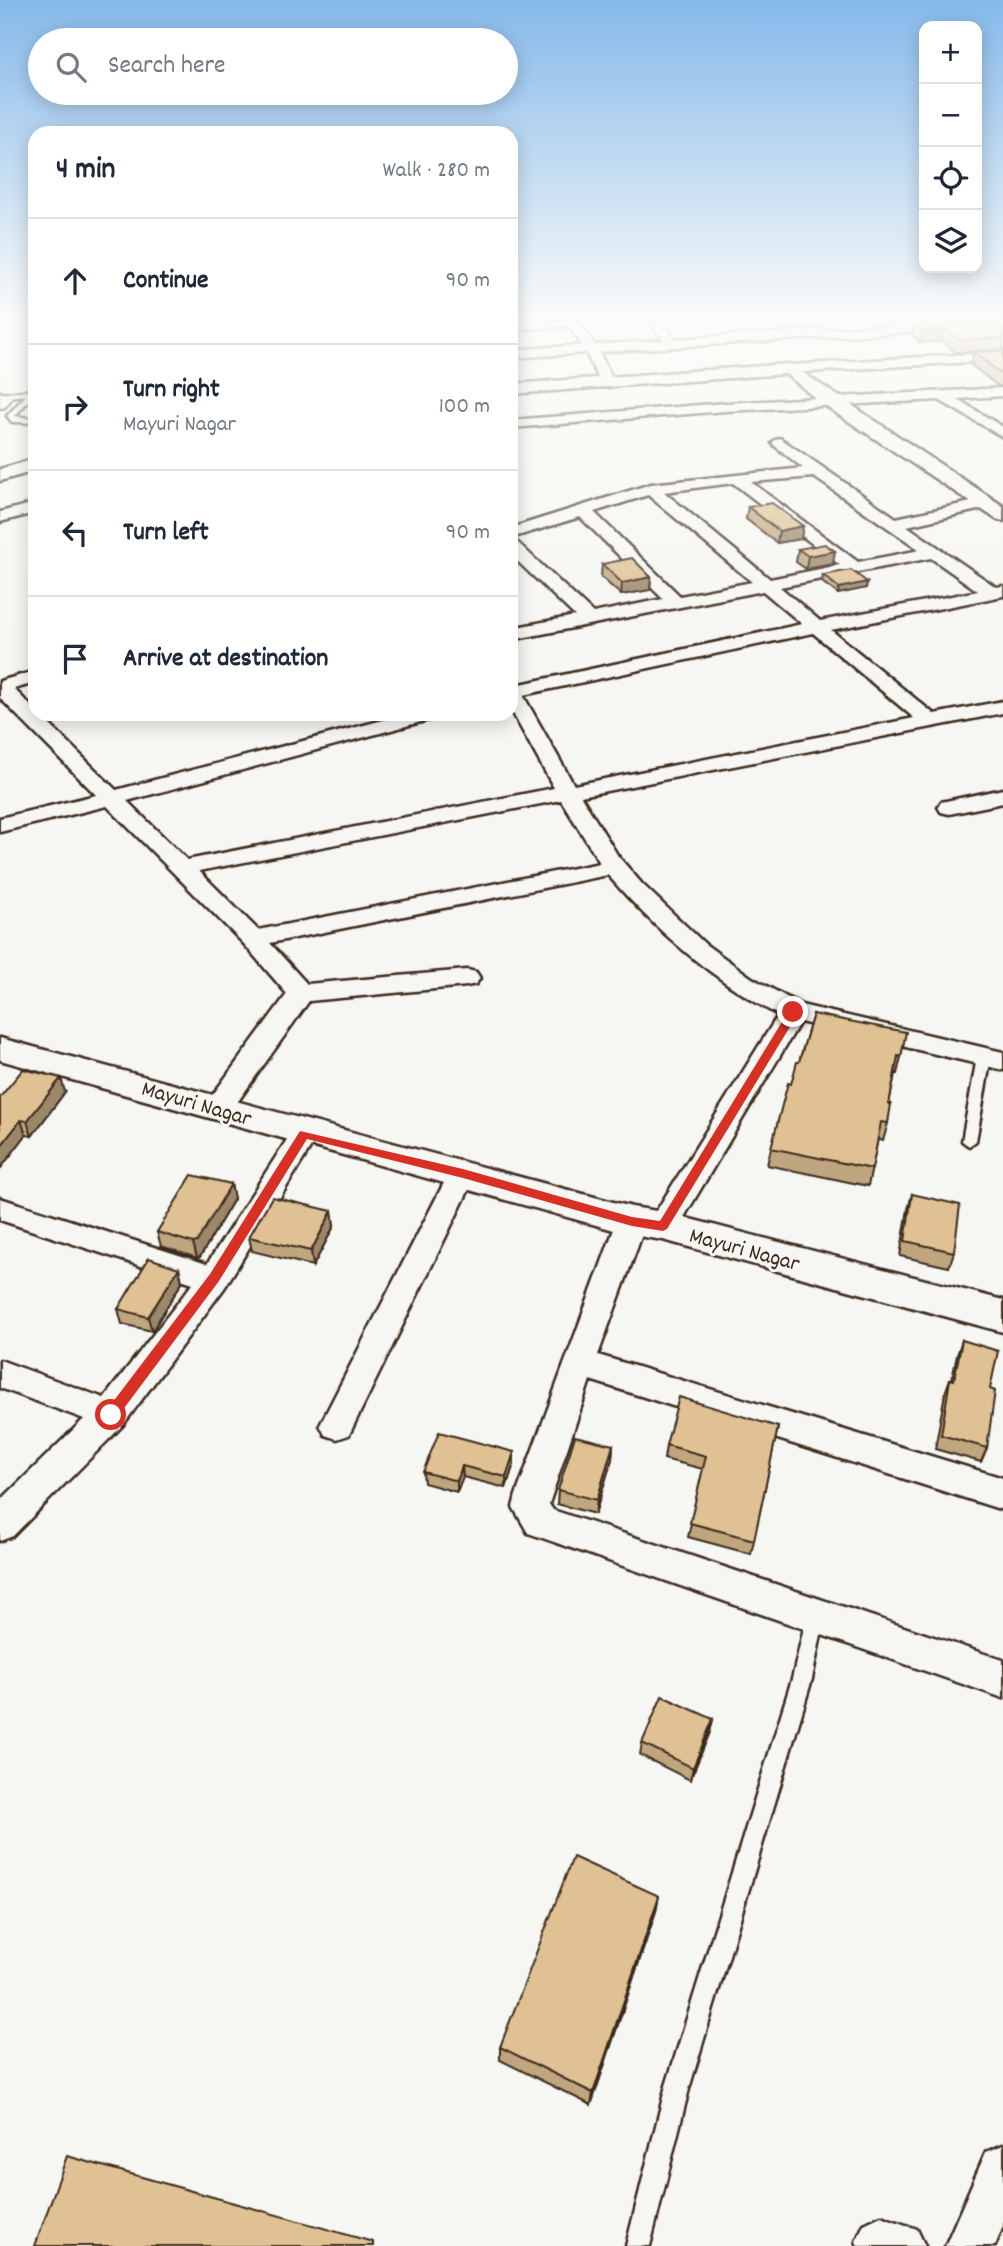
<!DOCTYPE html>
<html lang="en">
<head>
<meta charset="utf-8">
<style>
	body { margin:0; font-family:Dekko,sans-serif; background:#f6f6f7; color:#1f2937 }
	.controls { position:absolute; right:21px; top:21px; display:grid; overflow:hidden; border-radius:14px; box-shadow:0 4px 18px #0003 }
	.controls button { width:63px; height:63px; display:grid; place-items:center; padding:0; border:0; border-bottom:2px solid #e0e1e3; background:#fff; color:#1f2937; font:35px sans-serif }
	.stop { position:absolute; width:21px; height:21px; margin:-16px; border:5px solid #d93025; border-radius:50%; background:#fff }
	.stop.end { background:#d93025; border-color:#fff; box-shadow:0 2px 7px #0008 }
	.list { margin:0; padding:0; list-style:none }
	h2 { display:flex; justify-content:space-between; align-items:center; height:91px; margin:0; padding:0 28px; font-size:30px }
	h2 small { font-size:23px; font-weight:400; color:#747a83 }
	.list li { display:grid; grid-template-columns:46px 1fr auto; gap:21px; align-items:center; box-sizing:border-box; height:126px; padding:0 28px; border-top:2px solid #e0e1e3 }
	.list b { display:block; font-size:26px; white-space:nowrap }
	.list p { margin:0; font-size:23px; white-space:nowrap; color:#747a83 }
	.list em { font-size:23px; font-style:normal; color:#747a83 }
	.icon { flex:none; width:38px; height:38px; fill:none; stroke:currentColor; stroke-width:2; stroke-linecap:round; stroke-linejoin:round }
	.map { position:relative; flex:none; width:1003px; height:2246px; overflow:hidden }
	.search { position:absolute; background:#fff; box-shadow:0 4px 18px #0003; left:28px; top:28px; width:490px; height:77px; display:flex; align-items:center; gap:18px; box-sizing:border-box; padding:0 24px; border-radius:38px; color:#747a83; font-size:26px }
	.panel { position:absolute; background:#fff; box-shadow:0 4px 18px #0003; left:28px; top:126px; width:490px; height:595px; border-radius:21px }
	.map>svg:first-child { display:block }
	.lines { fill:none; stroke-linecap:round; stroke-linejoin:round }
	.service-casing { stroke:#3b2a1e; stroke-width:5 }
	.minor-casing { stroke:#3b2a1e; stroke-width:5 }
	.tertiary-casing { stroke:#3b2a1e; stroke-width:5 }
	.service { fill:#f6f6f2; fill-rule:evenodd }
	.minor { fill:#f6f6f2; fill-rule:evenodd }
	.tertiary { fill:#f6f6f2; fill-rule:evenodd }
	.wall { fill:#c0a67e; stroke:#3b2a1e; stroke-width:2 }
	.shaded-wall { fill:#9c8767; stroke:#3b2a1e; stroke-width:2 }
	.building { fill:#dfc193; stroke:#3b2a1e; stroke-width:2 }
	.route { fill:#d93025 }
	.labels { text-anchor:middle; stroke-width:6; stroke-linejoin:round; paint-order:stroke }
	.street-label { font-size:23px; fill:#3b2a1e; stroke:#f6f6f2 }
</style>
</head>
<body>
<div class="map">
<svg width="1003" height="2246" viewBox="0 0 1003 2246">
	<rect width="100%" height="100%" fill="#f6f6f2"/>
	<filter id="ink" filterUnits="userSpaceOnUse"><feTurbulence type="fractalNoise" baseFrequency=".0143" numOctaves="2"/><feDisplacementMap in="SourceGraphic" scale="14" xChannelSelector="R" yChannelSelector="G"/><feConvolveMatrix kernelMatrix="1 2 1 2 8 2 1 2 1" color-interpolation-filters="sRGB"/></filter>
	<g filter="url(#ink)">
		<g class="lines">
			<g class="service-casing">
				<path id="service" d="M35,387v6l-20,23 20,3v4l-23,-1 -5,-6 19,-21 -26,3v-4l30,-4z
					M984,1052l7,5 -15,84 -7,5 -7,-5 15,-84z
					M816,1606l7,3 2,6 -13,64 -123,410 -39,157h-24l39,-157 127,-410 15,-64 2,-6z"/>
			</g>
			<g class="minor-casing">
				<path id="minor" d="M578,321l17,24 68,-5 -14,-19h13l13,18 282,-18h46v5l-404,26 15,30 -7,4 -7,-4 -14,-29 -75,5v-8l71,-5 -14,-19 -57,4v-8z
					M1003,352v8l-213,13 -7,-4 7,-4z
					M1003,388v8l-46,3 46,28v10l-64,-37 -213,11 -215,17v-8l215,-17z
					M0,392l12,6 -7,9 -5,1z
					M780,438l116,80 89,-19 6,2 2,3 -2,3 -84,19 89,61 7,-1v10l-172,34 103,84 69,-13v12l-422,83 37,60 24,28 63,60 47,34 49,27 202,47v18l-203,-48 -126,212 -11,3 -11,-3 -4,-8 4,-8 126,-203c-66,-36 -121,-83 -170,-140l-338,68 37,41 160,-14 9,2 4,6 -4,6 -9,2 -158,15 -80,113 -10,3 -10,-3 -4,-7 4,-7 78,-106 -43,-50 -137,-138 -107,26v-14l96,-23 -96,-97v-17l35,-10v12l-21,6 21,21v4h4l77,76 290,-76h33l-3,4 -309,83 60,59 367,-72 -43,-78v-24l291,-62 -39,-33 -252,49v-12l64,-12 -64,-61v-14l6,1 76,71 70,-14 -83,-82 -69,21v-10l140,-44 152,-16 -28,-22 -3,-3 3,-3zM814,477l106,73 -62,12 -107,-80zM733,483l107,82 -70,14 -106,-87zM648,495l104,87 -72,14 -86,-84zM931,558l47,33 -158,30 -40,-34zM813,633l101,85 -340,67 -51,-90zM561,800l39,63 -342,67 -59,-59z
					M35,503v10l-35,9v-10z
					M1003,789v14l-54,11 -8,-2 -3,-5 3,-5z
					M305,1124l10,3 4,7 -94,153 -102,138 -110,111 -13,5v-40l84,-82 -84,-31v-28l104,38 89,-115 -193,-63v-22l207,66 88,-137z
					M463,1162l10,4 4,7 -128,262 -12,4 -12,-4 -5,-10 5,-10 124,-242 4,-7z
					M632,1210l11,3 4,8 -49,134 405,123v32l-413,-130 -38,115 -3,9 4,6 450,150v38l-475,-165 -15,-26 3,-12 101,-274 4,-8z
					M1003,2145v81l-8,20h-50l41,-94z
					M881,2216l36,13 8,17h-67l-2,-5 8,-17z"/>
			</g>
			<g class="tertiary-casing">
				<path id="tertiary" d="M790,364l213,142v15l-7,-2 -172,-114 -38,-31 -275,20v-10z
					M35,459v12l-35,10v-12z
					M0,1038l632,169 31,5 340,88v32l-340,-92 -31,-5 -632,-175z"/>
			</g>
			<use href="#service" class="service"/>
			<use href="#minor" class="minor"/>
			<use href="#tertiary" class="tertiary"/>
		</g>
		<path class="wall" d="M1003,321v29l-47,2 -14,-11 -21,2 -9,-8 2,-12z
			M1003,351v35h-5l-27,-21 3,-13z
			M748,507l53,32 -24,4 -31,-24z
			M798,549l35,15 -27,5 -10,-7z
			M602,564l49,13 -1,13 -29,5 -20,-18z
			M823,575l44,7 -1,6 -28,6 -16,-12z
			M813,1014l88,43 -4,17h-2l-6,30 -1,19 -5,18 -5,-2 -10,47 -101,-21 4,-17 28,-86z
			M65,1092l-33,44 -6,-1 -26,34v-72z
			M231,1184l3,15 -34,58 -3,1 -36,-12 -4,-14z
			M912,1194l42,58 -5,15 -49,-11 8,-47z
			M332,1211l2,15 -21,40 -61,-15 -3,-14z
			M179,1268l3,14 -30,49 -30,-7 -4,-15z
			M962,1340l28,49 -3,59 -6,14 -46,-13 10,-56 5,-14h2l5,-24z
			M778,1427l-27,127 -63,-17 15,-68 -39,-10 2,-14z
			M613,1445l-1,14 -17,55 -38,-10 1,-14z
			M514,1452v11l-8,25 -43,-11 -6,15 -33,-9 -1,-11z
			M713,1719l-3,13 -20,48 -50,-25 2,-12z
			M656,1911l-65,194 -91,-45v-13z"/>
		<path class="shaded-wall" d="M944,329l-2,12 -21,2 2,-12z
			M803,526l-2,13 -24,4 2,-12z
			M835,551l-2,13 -27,5 2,-13z
			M651,577l-1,13 -29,5 1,-12z
			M867,582l-1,6 -28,6 1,-6z
			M61,1078l4,14 -33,44 -5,-15z
			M21,1120l5,15 -26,34v-22z
			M231,1184l3,15 -34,58 -3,1 -4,-15z
			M332,1211l2,15 -21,40 -2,-15z
			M179,1268l3,14 -30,49 -4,-14z
			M613,1445l-1,14 -17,55 2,-14z
			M514,1452v11l-8,25v-11z
			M462,1466l1,11 -6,15v-11z
			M713,1719l-3,13 -20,48 3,-12z
			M659,1896l-3,15 -65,194 2,-12z"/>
		<path class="building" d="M939,321h64v17l-44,2 -15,-11 -21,2 -9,-8z
			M1003,351v23l-3,-1 -26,-21z
			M772,503l31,23 -24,5 -31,-24z
			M825,544l10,7 -27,5 -10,-7z
			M632,558l19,19 -29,6 -20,-19z
			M851,570l16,12 -28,6 -16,-13z
			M813,1014l93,18 -5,25 -3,-1 -9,48h2l-3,19 -7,-1 -9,47 -101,-21 11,-43 6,-22 3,1 6,-22h2z
			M23,1069l38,9 -34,43 -6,-1 -21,27v-50z
			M192,1175l39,9 -34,58 -4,1 -36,-11z
			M912,1194l48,11 -6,47 -49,-11z
			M272,1197l60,14 -21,40 -62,-14z
			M149,1258l30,10 -31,49 -30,-8z
			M962,1340l36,11 -8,38 5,2 -8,57 -46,-13 9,-56 4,1z
			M679,1397l99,30 -24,113 -64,-17 16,-67 -40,-11z
			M439,1432l75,20 -8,25 -44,-11 -5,15 -34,-9z
			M575,1436l38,9 -16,55 -39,-10z
			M662,1696l51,23 -20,49 -51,-25z
			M573,1857l86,39 -66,197 -93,-46z
			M67,2156l306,86v4h-338z"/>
	</g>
	<linearGradient id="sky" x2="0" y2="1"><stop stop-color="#85b9ea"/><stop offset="0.5" stop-color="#fbfbf9"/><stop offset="1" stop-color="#fbfbf9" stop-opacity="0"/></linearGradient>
	<rect width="1003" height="636" fill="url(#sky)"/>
	<path class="route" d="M793,1009l6,3 -132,217 -4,2 -31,-5 -169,-48 -156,-39 -88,142 -103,138h-10v-8l104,-137 90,-143 163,38 169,48 28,4 128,-209z"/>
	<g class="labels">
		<g class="street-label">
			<text transform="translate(197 1102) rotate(16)" y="8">Mayuri Nagar</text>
			<text transform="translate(745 1248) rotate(15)" y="8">Mayuri Nagar</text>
		</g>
	</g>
</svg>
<div class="controls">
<button>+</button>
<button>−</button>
<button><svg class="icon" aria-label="locate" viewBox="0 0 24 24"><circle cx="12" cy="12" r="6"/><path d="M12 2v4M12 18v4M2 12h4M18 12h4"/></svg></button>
<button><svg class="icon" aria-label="layers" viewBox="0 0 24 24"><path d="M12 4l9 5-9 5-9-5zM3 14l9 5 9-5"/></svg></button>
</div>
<div class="stop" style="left:111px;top:1415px"></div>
<div class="stop end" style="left:793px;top:1012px"></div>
<div class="search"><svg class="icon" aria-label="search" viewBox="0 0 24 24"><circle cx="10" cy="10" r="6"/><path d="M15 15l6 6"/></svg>Search here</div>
<section class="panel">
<h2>4 min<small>Walk · 280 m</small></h2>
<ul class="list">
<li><svg class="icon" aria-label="ahead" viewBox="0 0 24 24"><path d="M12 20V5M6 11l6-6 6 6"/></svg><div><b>Continue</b></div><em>90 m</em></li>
<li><svg class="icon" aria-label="right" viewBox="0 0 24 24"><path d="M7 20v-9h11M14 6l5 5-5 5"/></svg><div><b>Turn right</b><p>Mayuri Nagar</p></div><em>100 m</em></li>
<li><svg class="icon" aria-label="left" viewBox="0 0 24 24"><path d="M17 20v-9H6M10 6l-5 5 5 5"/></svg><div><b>Turn left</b></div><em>90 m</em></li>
<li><svg class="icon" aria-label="arrive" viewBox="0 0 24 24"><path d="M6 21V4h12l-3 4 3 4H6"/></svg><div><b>Arrive at destination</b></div></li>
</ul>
</section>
</div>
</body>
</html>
